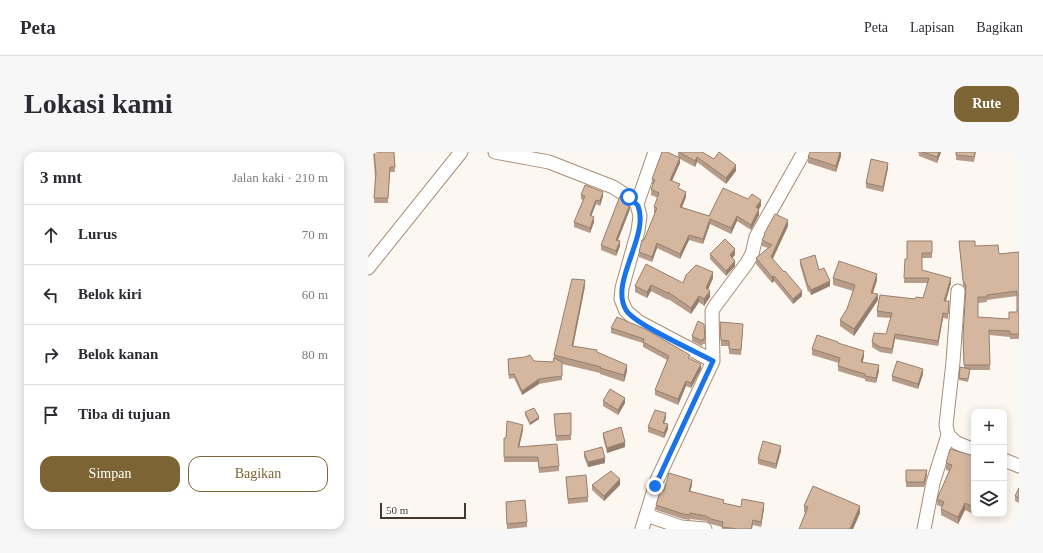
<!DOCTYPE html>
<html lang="id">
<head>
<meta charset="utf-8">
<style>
	body { margin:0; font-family:"Times New Roman",serif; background:#f7f7f7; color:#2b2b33 }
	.controls { position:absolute; right:12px; bottom:12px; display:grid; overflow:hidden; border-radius:8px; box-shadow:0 2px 10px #0003 }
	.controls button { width:36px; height:36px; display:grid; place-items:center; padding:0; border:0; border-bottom:1px solid #e1e1e2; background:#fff; color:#2b2b33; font:20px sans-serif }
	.scale { position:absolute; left:12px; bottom:10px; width:86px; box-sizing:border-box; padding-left:4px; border:2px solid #44382d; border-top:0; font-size:11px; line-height:14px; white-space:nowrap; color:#44382d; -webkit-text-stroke:3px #fff; paint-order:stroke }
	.stop { position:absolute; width:12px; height:12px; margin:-9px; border:3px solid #1a73e8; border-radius:50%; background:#fff }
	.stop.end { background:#1a73e8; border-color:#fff; box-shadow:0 1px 4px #0008 }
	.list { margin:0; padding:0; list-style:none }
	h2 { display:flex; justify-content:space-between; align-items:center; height:52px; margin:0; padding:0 16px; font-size:17px }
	h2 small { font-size:13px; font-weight:400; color:#7c7c81 }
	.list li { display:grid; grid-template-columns:26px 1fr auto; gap:12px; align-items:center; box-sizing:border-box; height:60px; padding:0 16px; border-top:1px solid #e1e1e2 }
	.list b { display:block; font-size:15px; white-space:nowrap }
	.list em { font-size:13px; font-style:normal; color:#7c7c81 }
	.actions { display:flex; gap:8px; padding:12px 16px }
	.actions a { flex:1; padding:9px 0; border:1px solid #7d6435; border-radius:12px; text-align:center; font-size:14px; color:#7d6435 }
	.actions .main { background:#7d6435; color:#fff }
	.icon { flex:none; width:22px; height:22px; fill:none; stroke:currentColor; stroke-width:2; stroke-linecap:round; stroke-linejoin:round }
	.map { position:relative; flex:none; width:651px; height:377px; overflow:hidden; border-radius:12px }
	header { display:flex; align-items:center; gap:24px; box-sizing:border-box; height:56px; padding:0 20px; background:#fff; border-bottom:1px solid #e1e1e2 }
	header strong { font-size:19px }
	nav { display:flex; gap:22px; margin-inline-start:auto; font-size:14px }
	.intro { display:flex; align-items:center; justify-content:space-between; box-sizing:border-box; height:96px; padding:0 24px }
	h1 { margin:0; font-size:28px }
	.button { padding:10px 18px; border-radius:12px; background:#7d6435; color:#fff; font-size:14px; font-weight:700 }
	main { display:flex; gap:24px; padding:0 24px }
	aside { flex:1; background:#fff; border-radius:12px; box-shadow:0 2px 10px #0003 }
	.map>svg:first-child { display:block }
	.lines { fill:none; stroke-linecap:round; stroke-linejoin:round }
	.street-casing { stroke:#a98d75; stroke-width:15 }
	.street { stroke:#fff; stroke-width:13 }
	.wall { fill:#b79d89; fill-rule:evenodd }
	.shaded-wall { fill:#95806f }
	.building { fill:#d5b79f; stroke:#95806f; fill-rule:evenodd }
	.route { stroke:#1a73e8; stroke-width:5 }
</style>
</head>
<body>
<header>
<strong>Peta</strong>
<nav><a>Peta</a><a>Lapisan</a><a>Bagikan</a></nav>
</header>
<div class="intro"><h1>Lokasi kami</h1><a class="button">Rute</a></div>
<main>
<aside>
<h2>3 mnt<small>Jalan kaki · 210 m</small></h2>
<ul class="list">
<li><svg class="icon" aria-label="ahead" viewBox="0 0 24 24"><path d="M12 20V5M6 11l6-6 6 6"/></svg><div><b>Lurus</b></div><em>70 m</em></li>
<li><svg class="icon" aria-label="left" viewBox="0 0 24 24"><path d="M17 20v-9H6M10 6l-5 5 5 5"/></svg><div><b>Belok kiri</b></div><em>60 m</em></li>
<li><svg class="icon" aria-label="right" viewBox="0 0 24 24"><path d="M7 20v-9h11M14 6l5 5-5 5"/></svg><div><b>Belok kanan</b></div><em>80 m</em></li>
<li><svg class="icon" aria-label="arrive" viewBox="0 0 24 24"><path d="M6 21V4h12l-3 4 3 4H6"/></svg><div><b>Tiba di tujuan</b></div></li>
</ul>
<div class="actions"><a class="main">Simpan</a><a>Bagikan</a></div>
</aside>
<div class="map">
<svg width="651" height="377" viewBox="0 0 651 377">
	<rect width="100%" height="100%" fill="#fdf7f2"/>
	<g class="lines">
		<g class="street-casing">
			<path id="street" d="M127,0l54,10 64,25 16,10 8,7 3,12 -2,15 -16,57 -1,11 5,12 13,11 74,39
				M269,52l18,-52
				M0,116l93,-116
				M580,283l9,8 17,7
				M636,308l15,6
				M278,363l35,12 24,2
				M274,377l15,-49 56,-119 -1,-50 3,-5 32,-43 5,-9 4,-17 48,-85
				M556,377l9,-46 15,-48 -2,-10 7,-63 5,-71"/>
		</g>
		<use href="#street" class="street"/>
	</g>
	<path class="wall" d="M5,0h21l1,20h-5l-2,31h-14l1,-26z
		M310,0h24l34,19 -10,13 -29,-22 -2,5 -15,-8v4l-8,18 14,16 -4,10 27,9 52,-10 -2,3v6l-8,15 -14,-9 -6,13 -21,-10 -7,20 -14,-4 -9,19 -23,-11 -5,14 -13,-5v-5l16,-39h-1v-6l4,-9 -7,-3v-6l2,-5h-1v-5l26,-22z
		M473,0v4l-5,16 -28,-9v-6z
		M549,0h24l-4,11 -18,-7v-3z
		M608,0l-2,10 -18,-2v-5z
		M520,16l-5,24 -17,-4v-5z
		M213,43l22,1 -3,10 -4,-2 -5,12 3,6 -4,11 -16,-6v-5l9,-22 -2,-1z
		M262,57l-12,31 2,6 -4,10 -15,-6v-5z
		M420,74l-15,33 29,37 -9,8 -19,-23 -2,2 -16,-19v-6l12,-10 -6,-2v-6l2,-4v-2z
		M564,89v17h-10v12l29,13 -5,18 3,5 -1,13 -5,-1 -5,28 -43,-7 -3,15 -12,-2 -8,-5v-5l14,-8 5,-16 -14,-1v-6l38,-12 8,-1 5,-15h-24l1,-24h2z
		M591,89l40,13 20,-2v87h-9v-2l-21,-2 1,35h-20l-2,12 -9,-2v-2l5,-10 -1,-32 3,-45 -3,-6zM649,144v16l-8,7 -31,-2v-14l9,-1v-2z
		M342,102l25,1 -3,3 3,8 -9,10 -16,-17z
		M432,108l19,10 11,16 -19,9 -2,-4 -1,1 -8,-27z
		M345,126l-5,12 2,7 -6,9 -5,-4 -8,12 -23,-15v1l-17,-9 -4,7 -12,-6v-6l48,-3z
		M465,126l44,2 -4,13 5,7 -24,36 -14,-10v-6l7,-11 6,-18 -20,-6z
		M217,134l-12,60 24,7 30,18 -3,11 -24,-8v-1l-38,-9v16l-23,4 -17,11 -8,-17 -5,1 -1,-20 26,2 19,1 1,-7z
		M249,165l73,42 11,10 -10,19 -5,-2 -8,19 -23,-10v-5l12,-30 -24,-13v-4l-32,-10v-5z
		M352,170l23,7 -2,26 -12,-1v-8h-8z
		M336,172l1,20h-2l-1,2 -10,-5v-5z
		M470,192l26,12 -1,6 16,9 -3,12 -11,-2v-2l-27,-8v-5l1,-3 -27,-8v-6z
		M555,222l-5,15 -26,-8v-5z
		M235,249l22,2 -7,12 -15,-9z
		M157,260l14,7 -9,6 -5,-10z
		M203,261v27l-15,1 -2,-27z
		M298,266l-2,5 4,6 -4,9 -16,-6v-5z
		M155,278l-4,17 40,19v5l-20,2 -1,-11h-34v-24h2z
		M235,281l22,14 -18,6 -4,-15z
		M413,299l-5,18 -18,-5v-5z
		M216,300l21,11 -17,4 -4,-10z
		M606,304v50l-3,7 -6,-3 -7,14 -17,-9v-6l1,-2 -5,-2v-6l12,-28 -3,-1v-7z
		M538,318l21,5 -3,12h-18z
		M198,325l22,20v5l-20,2z
		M224,333h28l-16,16 -12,-11z
		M324,333l-2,6 34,13 17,3 23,1 -3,19 -8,-2 -1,4h-30v-2l-11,-3 -5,-3 -16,-2v1l-7,-1 -27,-9v-5l8,-15z
		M651,336v15l-4,-2v-5z
		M138,350l21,20v5l-20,2z
		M436,354l56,7 -7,16h-54l6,-16 -1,-1z"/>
	<path class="shaded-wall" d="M472,0h1v4l-5,16v-6z
		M571,0h2l-4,11v-6z
		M329,5v5l-2,5v-6z
		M312,6v5l-10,22v-5z
		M520,11v5l-5,24v-5z
		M368,13v6l-10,13v-6z
		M235,40v4l-3,10v-5z
		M318,40v5l-6,15v-5z
		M228,48v4l-6,15v-4z
		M393,48v6l-5,7v-6z
		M262,52v5l-14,36v-5z
		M391,57v6l-8,15v-5z
		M369,64v5l-6,13v-6z
		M226,65v5l-4,11v-5z
		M342,67v5l-7,20v-5z
		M420,68v6l-17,36v-5z
		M321,83v5l-9,19v-5z
		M252,89v5l-4,10v-5z
		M289,91v5l-5,14v-5z
		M367,97v6l-5,5v-5z
		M367,109v5l-9,10v-5z
		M345,120v6l-7,16v-6z
		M509,122v6l-6,19v-6z
		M406,124v5l-2,2v-6z
		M583,126v5l-7,23v-5z
		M217,128v6l-13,66v-6z
		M462,129v5l-19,9v-5z
		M283,133v6l-4,7v-6z
		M342,139v6l-6,9v-7z
		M434,139v5l-9,8v-5z
		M510,142v6l-24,36v-7z
		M331,144v6l-8,12v-6z
		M575,161v5l-5,28v-5z
		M527,182v5l-3,15v-5z
		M496,199v5l-3,11v-5z
		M333,212v5l-10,19v-5z
		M259,213v6l-3,11v-7z
		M511,213v6l-3,12v-5z
		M555,217v5l-5,15v-5z
		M171,227v5l-17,11v-4z
		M318,229v5l-8,19v-6z
		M257,246v5l-7,12v-5z
		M298,261v5l-3,9v-4z
		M171,265v2l-9,6v-2z
		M300,272v5l-4,9v-5z
		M155,273v5l-5,22v-5z
		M257,290v5l-18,6v-5z
		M413,294v5l-5,18v-5z
		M237,306v5l-17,4v-5z
		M559,318v5l-3,12v-5z
		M252,327v6l-16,16v-5z
		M324,328v5l-3,11v-5z
		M606,348v6l-3,7v-7z
		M396,351v5l-3,19v-5z
		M597,351v7l-7,14v-7z
		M492,354v7l-7,16h-3z"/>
	<path class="building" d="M6,0h20l1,15h-5l-2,31h-14l2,-25z
		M294,0h5l13,6 -10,22 10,4 -2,4 8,4 -6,15 29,9 14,-28 25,11 4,-5 9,6 -5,7 3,2 -8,16 -14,-9 -6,12 -21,-9 -7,20 -14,-4 -9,19 -23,-11 -5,14 -13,-5 3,-12h2l13,-32 -3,-1 5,-14 -8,-4 4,-9 -3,-1z
		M311,0h23l12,7 5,-7 17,13 -10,13 -29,-21 -2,4z
		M442,0h30l-4,14 -28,-9z
		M554,0h17l-2,5z
		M588,0h19l-1,5 -18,-2z
		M503,7l17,4 -5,24 -17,-4z
		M217,33l18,7 -3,9 -4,-1 -6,15 4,2 -4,11 -16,-6 11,-26 -4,-1z
		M252,44l10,8 -14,36 4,1 -4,10 -15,-6z
		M407,62l13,6 -17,37 13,15 1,-1 17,20 -9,8 -19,-23 -2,1 -16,-19 16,-13 -10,-5 3,-6h-1z
		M357,87l10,10 -5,6 5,6 -9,10 -16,-17z
		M539,89h25v12h-10v17l29,8 -7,23h5l-1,13 -5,-1 -5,28 -43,-7 -3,15 -12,-2 -8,-5 2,-9 12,1 6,-21 -15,-2 3,-16 35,4 1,-2 7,1 6,-20h-25l1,-19h2z
		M591,89h16v5l23,-1 1,9 20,-2v82h-9v-3l-21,-1 1,35h-26l-1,-29 3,-50 -3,-6zM649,139v21h-8v7l-31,-2v-20h9v-2z
		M447,103l4,15 5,-2 6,13 -19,9 -2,-4h-1l-8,-26z
		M471,109l38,13 -6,19 7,1 -24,35 -14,-9 7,-11 8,-24 -22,-7z
		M278,112l37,19 3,-8 10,-10 17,7 -7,16 4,3 -6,8 -5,-3 -8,12 -23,-16v1l-17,-8 -4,7 -12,-6z
		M204,127l13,1 -13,66 25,4v2l30,13 -3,10 -24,-7 1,-1 -47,-12z
		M249,165l28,12 45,26 -2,3 13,6 -10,19 -5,-2 -8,18 -23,-9 14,-34 -26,-14 1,-3 -33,-11z
		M330,169l6,3 1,15h-2l-1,2 -10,-5z
		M352,170l23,2 -2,26 -12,-1v-8l-8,-1z
		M449,183l21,7v1l26,8 -3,11 18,3 -3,13 -11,-2v-2l-27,-8 2,-8 -28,-9z
		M162,203l4,6 19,1 1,-4 8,4v14l-23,3 -17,12 -8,-17 -5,1 -1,-16 17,-2z
		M529,209l26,8 -5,15 -26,-8z
		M592,215l10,2 -2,10 -9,-1z
		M242,237l15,9 -7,12 -15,-9z
		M166,256l5,9 -9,6 -5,-11z
		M287,258l11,3 -3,10 5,1 -4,9 -16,-6z
		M203,261v22l-15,1 -2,-22z
		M139,269l16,4 -5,22 39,-3 2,22 -20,2 -1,-11h-34v-19h2z
		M253,275l4,15 -18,6 -4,-15z
		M395,289l18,5 -5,18 -18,-5z
		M234,295l3,11 -17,4 -4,-10z
		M582,297l24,7v44l-3,6 -6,-3 -7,14 -17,-8 3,-7 -7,-3 15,-34 -6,-2z
		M538,318h21l-3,12h-18z
		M243,319l9,8 -16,17 -12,-11z
		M301,321l23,7 -3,11 35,9 -1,3 18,4 1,-8 22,4 -3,19 -8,-2 -2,9h-13l-16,-2 1,-5 -12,-3 -5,-3 -16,-3v2l-7,-1 -27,-9 5,-16 3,1z
		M218,323l2,22 -20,2 -2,-22z
		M445,334l47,20 -10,23h-51l9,-22 -4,-1z
		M651,336v10l-4,-2z
		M157,348l2,22 -20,2 -1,-22z"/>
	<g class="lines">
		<path class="route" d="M261,45c3,3 7,6 9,9 12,30 -29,76 -12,104 8,14 69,41 87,51l-58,125"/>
	</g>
</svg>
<div class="controls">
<button>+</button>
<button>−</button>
<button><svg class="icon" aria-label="layers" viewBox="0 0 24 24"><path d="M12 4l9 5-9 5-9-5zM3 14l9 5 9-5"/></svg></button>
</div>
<div class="scale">50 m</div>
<div class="stop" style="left:261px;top:45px"></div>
<div class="stop end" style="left:287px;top:334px"></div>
</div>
</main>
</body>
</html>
